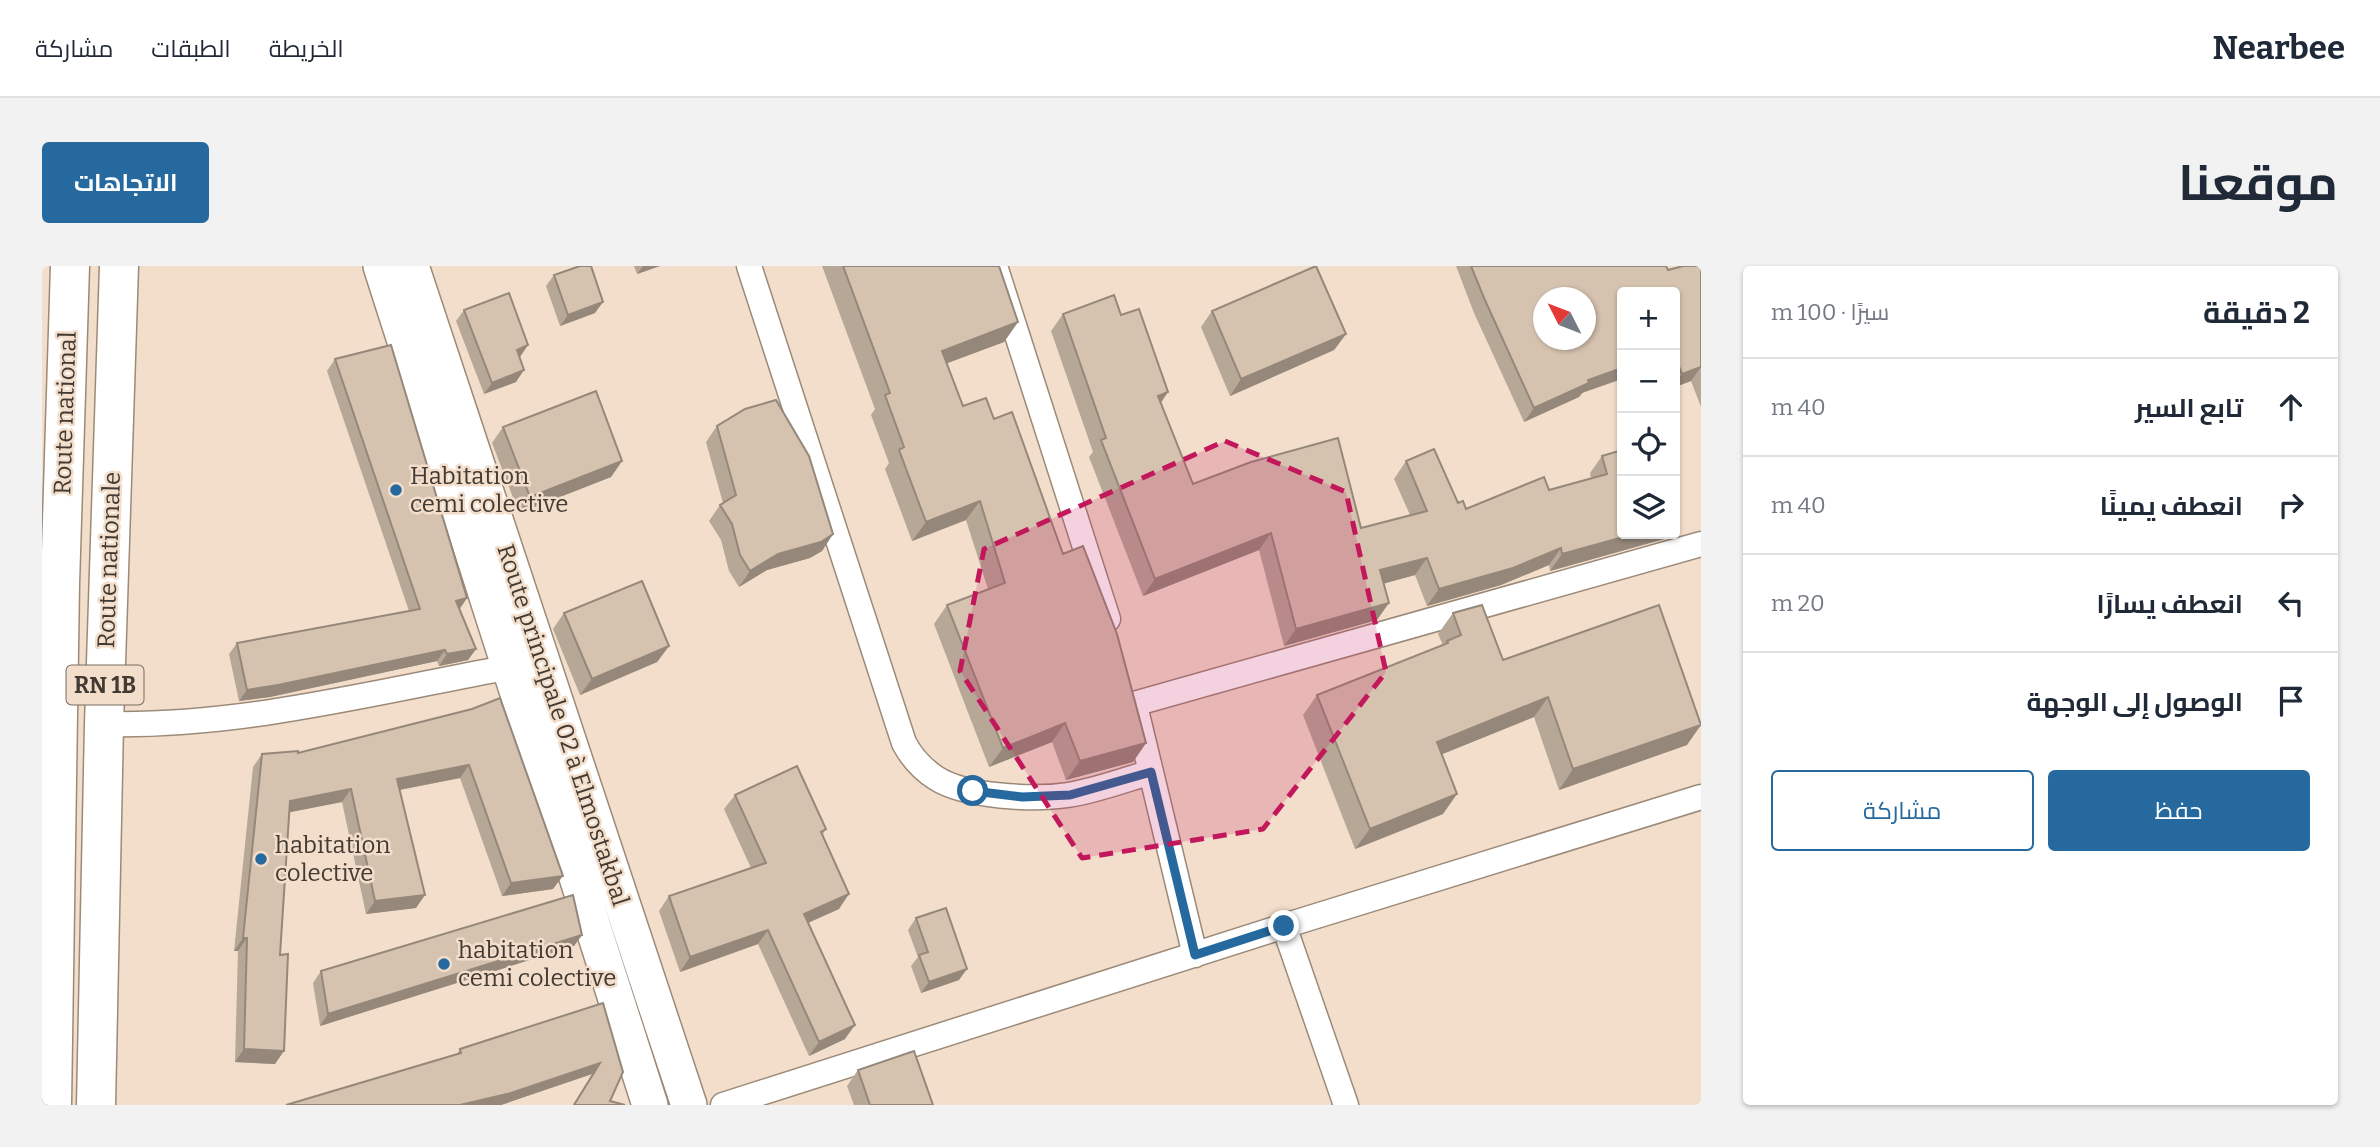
<!DOCTYPE html>
<html lang="ar">
<head>
<meta charset="utf-8">
<style>
	body { margin:0; font-family:Bitter,Cairo,serif; background:#f2f2f3; color:#1f2937; direction:rtl }
	.controls { position:absolute; right:21px; top:21px; display:grid; overflow:hidden; border-radius:7px; box-shadow:0 2px 5px #0004 }
	.controls button { width:63px; height:63px; display:grid; place-items:center; padding:0; border:0; border-bottom:2px solid #e0e1e3; background:#fff; color:#1f2937; font:35px sans-serif }
	.compass { position:absolute; left:1491px; top:21px; width:63px; height:63px; border-radius:50%; background:#fff; box-shadow:0 2px 5px #0004; rotate:312deg }
	.stop { position:absolute; width:21px; height:21px; margin:-16px; border:5px solid #25699e; border-radius:50%; background:#fff }
	.stop.end { background:#25699e; border-color:#fff; box-shadow:0 2px 7px #0008 }
	.list { margin:0; padding:0; list-style:none }
	h2 { display:flex; justify-content:space-between; align-items:center; height:91px; margin:0; padding:0 28px; font-size:30px }
	h2 small { font-size:23px; font-weight:400; color:#747a83 }
	.list li { display:grid; grid-template-columns:46px 1fr auto; gap:21px; align-items:center; box-sizing:border-box; height:98px; padding:0 28px; border-top:2px solid #e0e1e3 }
	.list b { display:block; font-size:26px; white-space:nowrap }
	.list em { font-size:23px; font-style:normal; color:#747a83 }
	.actions { display:flex; gap:14px; padding:21px 28px }
	.actions a { flex:1; padding:16px 0; border:2px solid #25699e; border-radius:7px; text-align:center; font-size:24px; color:#25699e }
	.actions .main { background:#25699e; color:#fff }
	.icon { flex:none; width:38px; height:38px; fill:none; stroke:currentColor; stroke-width:2; stroke-linecap:round; stroke-linejoin:round }
	.map { position:relative; flex:none; width:1659px; height:839px; overflow:hidden; direction:ltr; border-radius:7px }
	header { display:flex; align-items:center; gap:42px; box-sizing:border-box; height:98px; padding:0 35px; background:#fff; border-bottom:2px solid #e0e1e3 }
	header strong { font-size:33px }
	nav { display:flex; gap:38px; margin-inline-start:auto; font-size:24px }
	.intro { display:flex; align-items:center; justify-content:space-between; box-sizing:border-box; height:168px; padding:0 42px }
	h1 { margin:0; font-size:49px }
	.button { padding:18px 32px; border-radius:7px; background:#25699e; color:#fff; font-size:24px; font-weight:700 }
	main { display:flex; gap:42px; padding:0 42px }
	aside { flex:1; background:#fff; border-radius:7px; box-shadow:0 2px 5px #0004 }
	.map>svg:first-child { display:block }
	.lines { fill:none; stroke-linecap:round; stroke-linejoin:round }
	.street-casing { stroke:#9c8a78; stroke-width:27 }
	.secondary-casing { stroke:#9c8a78; stroke-width:38 }
	.primary-casing { stroke:#9c8a78; stroke-width:41 }
	.street { stroke:#fff; stroke-width:24 }
	.secondary { stroke:#fff; stroke-width:35 }
	.primary { stroke:#fff; stroke-width:38 }
	.wall { fill:#b7a796 }
	.shaded-wall { fill:#95887a }
	.building { fill:#d5c2af; stroke:#95887a; stroke-width:2; fill-rule:evenodd }
	.route { stroke:#25699e; stroke-width:9 }
	.marked { fill:#c2185b; fill-opacity:0.2; stroke:#c2185b; stroke-width:5; stroke-dasharray:14 9; stroke-linejoin:round }
	.poi-dot { fill:#25699e; stroke:#f2decb; stroke-width:2.5 }
	.labels { text-anchor:middle; stroke-width:5; stroke-linejoin:round; paint-order:stroke }
	.shield { fill:#f2decb; stroke:#786c61; stroke-width:2 }
	.shield-label { font-size:23px; font-weight:bold; fill:#433b33 }
	.street-label { font-size:24px; fill:#433b33; stroke:#f2decb }
	.poi-label { font-size:24px; fill:#433b33; stroke:#f2decb; text-anchor:start }
</style>
</head>
<body>
<header>
<strong>Nearbee</strong>
<nav><a>الخريطة</a><a>الطبقات</a><a>مشاركة</a></nav>
</header>
<div class="intro"><h1>موقعنا</h1><a class="button">الاتجاهات</a></div>
<main>
<aside>
<h2>2 دقيقة<small>سيرًا · 100 m</small></h2>
<ul class="list">
<li><svg class="icon" aria-label="ahead" viewBox="0 0 24 24"><path d="M12 20V5M6 11l6-6 6 6"/></svg><div><b>تابع السير</b></div><em>40 m</em></li>
<li><svg class="icon" aria-label="right" viewBox="0 0 24 24"><path d="M7 20v-9h11M14 6l5 5-5 5"/></svg><div><b>انعطف يمينًا</b></div><em>40 m</em></li>
<li><svg class="icon" aria-label="left" viewBox="0 0 24 24"><path d="M17 20v-9H6M10 6l-5 5 5 5"/></svg><div><b>انعطف يسارًا</b></div><em>20 m</em></li>
<li><svg class="icon" aria-label="arrive" viewBox="0 0 24 24"><path d="M6 21V4h12l-3 4 3 4H6"/></svg><div><b>الوصول إلى الوجهة</b></div></li>
</ul>
<div class="actions"><a class="main">حفظ</a><a>مشاركة</a></div>
</aside>
<div class="map">
<svg width="1659" height="839" viewBox="0 0 1659 839">
	<rect width="100%" height="100%" fill="#f2decb"/>
	<g class="lines">
		<g class="street-casing">
			<path id="street" d="M707,0l155,477c8,15 18,26 32,35 29,19 98,22 132,17 27,-4 56,-15 83,-23
				M953,0l113,353
				M1092,438l567,-160
				M1095,448l58,241
				M62,458c137,3 272,-32 406,-57
				M1242,660l62,179
				M681,839l561,-179 417,-129"/>
		</g>
		<g class="secondary-casing">
			<path id="secondary" d="M339,0l269,839
				M369,0l278,839"/>
		</g>
		<g class="primary-casing">
			<path id="primary" d="M10,839l8,-521 10,-318
				M54,839l8,-381 15,-458"/>
		</g>
		<use href="#street" class="street"/>
		<use href="#secondary" class="secondary"/>
		<use href="#primary" class="primary"/>
	</g>
	<path class="wall" d="M592,0h26l-23,8z
		M780,0h177l19,56 -14,20 -57,21 16,43 31,13 69,135 83,189 -13,19 -67,18 -14,-38 -63,25 -55,-143 13,-19 41,-16 -22,-69 -54,21 -27,-72 4,-6 -18,-48 4,-6z
		M1414,0h210l2,4 33,-4v141l-10,-26 -16,6v-95l-96,105 -55,25 -50,-109z
		M512,9l41,38 -35,13 -14,-40z
		M422,44l64,35 -9,12 -3,25 -32,12 -28,-73z
		M1170,45l134,23 -12,16 -104,46 -29,-69z
		M1021,48l58,1 47,77 -7,11 32,81 168,44 49,-13 -16,-36 12,-18 60,48 83,-19 42,-12 -1,-5 12,-17 20,78h46l-4,5 -114,32 -1,-6 -48,20 -74,21 -12,-31 -31,8 -7,37 -93,26 -25,-96 -116,46 -54,-139 4,-5 -42,-121z
		M293,93l132,239 -7,11 16,40 -8,11 -29,6 -2,-5 -167,36 -31,4 -10,-47 8,-11 172,-32 -82,-240z
		M675,160l116,108 -11,17 -12,7 -43,12 -28,17 -10,-16 -8,-31 -12,-19 11,-16 3,-2 -17,-61z
		M461,161l119,34 -11,16 -92,36 -27,-70z
		M522,347l105,33 -12,16 -77,33 -27,-66z
		M1411,347l50,47 184,85 -128,45 -25,-73 -92,37 1,60 -88,35 -52,-134 14,-20 126,-50 -5,-11z
		M430,443l81,180 -51,7 -42,-118 -60,12 16,118 -50,6 -24,-112 -53,10 -9,143 -5,109 -40,-2 3,-111h-4l19,-184 9,-13 36,-1z
		M693,529l91,34 -3,5 16,75 -31,14 37,116 -36,17 -51,-112 -78,28 -21,-61 10,-15 82,-28 -27,-59z
		M874,652l43,62 -38,13 -10,-27 7,-9 -10,-27z
		M540,669l-8,11 -254,80 -7,-43 8,-12z
		M561,737l7,98 15,4h-52l19,-31 -91,31h-215l171,-51 3,-5z
		M816,804l75,35h-79l-7,-19z"/>
	<path class="shaded-wall" d="M601,0h17l-23,8z
		M561,36l-8,11 -35,13 8,-11z
		M976,56l-14,20 -75,28 13,-19z
		M1304,68l-12,16 -104,46 11,-17z
		M486,79l-8,12 -11,4 8,-11z
		M1659,101l-10,14 -16,6v-3l7,-10z
		M1580,102v11l-40,14 -3,4 -55,25 10,-14 54,-28z
		M482,104l-8,12 -32,12 8,-11z
		M1126,126l-12,17 2,-13z
		M580,195l-11,16 -92,36 11,-16z
		M938,235l-14,19 -54,21 14,-19z
		M1229,267l-12,17 -116,46 12,-17z
		M791,268l-11,17 -12,7 -43,12 -28,17 11,-16 28,-17z
		M1592,268h34l-4,5 -114,32 12,-17z
		M1519,282l-12,17 -48,20 -74,21 12,-17z
		M1385,292l-12,17 -47,13 12,-18z
		M425,332l-8,11 -3,-8z
		M1347,337l-12,17 -93,26 12,-17z
		M627,380l-12,16 -77,33 12,-16z
		M434,383l-8,11 -29,6 8,-12z
		M403,384l-8,11 -167,36 -31,4 8,-11z
		M1506,431l-14,20 -111,45 14,-20z
		M1023,457l-13,19 -63,25 14,-19z
		M1659,459l-14,20 -128,45 14,-21z
		M1104,477l-13,19 -67,18 14,-19z
		M427,499l-9,13 -72,14 9,-13z
		M309,523l-9,13 -61,12 9,-13z
		M1415,528l-14,20 -88,35 15,-20z
		M521,610l-10,13 -51,7 9,-13z
		M807,628l-10,15 -45,20 10,-15z
		M383,629l-9,13 -50,6 9,-13z
		M726,664l-10,14 -78,28 10,-15z
		M540,669l-8,11 -254,80 8,-12z
		M201,672h4l-9,13h-4z
		M925,703l-8,11 -38,13 8,-11z
		M813,759l-10,14 -36,17 10,-14z
		M202,783l40,2 -9,13 -40,-2z
		M558,797l-8,11 -91,31h-41z"/>
	<path class="building" d="M538,0h11l12,36 -35,13 -14,-40z
		M801,0h156l19,56 -76,29 21,55 23,-8 8,21 18,-7 51,142 20,-8 34,88 29,109 -66,18 -15,-38 -62,25 -56,-143 58,-22 -25,-82 -54,21 -27,-72 5,-3 -19,-52 5,-2z
		M1274,0l30,68 -105,45 -29,-68z
		M1429,0h195l2,4 15,-4h18v101l-19,7 -7,-18v-64h-53v76l-34,12 1,3 -55,25 -50,-110zM1502,32h42v42h-42z
		M467,27l19,52 -11,5 7,20 -32,13 -28,-73z
		M1072,29l7,20 18,-6 29,83 -10,4 35,88 58,-22 87,-24 23,90 66,-17 -21,-50 28,-12 24,54 5,-2 3,8 78,-32 5,13 58,-16 -5,-18 20,-6v84h12l-72,20 -1,-6 -48,20 -74,21 -12,-31 -47,12 9,33 -93,26 -25,-96 -116,46 -54,-139 5,-2 -43,-124z
		M349,79l76,253 -11,3 20,48 -29,5 -2,-4 -167,35 -31,5 -10,-47 183,-34 -85,-250z
		M554,125l26,70 -92,36 -27,-70z
		M734,134l33,56 24,78 -12,8 -43,12 -28,17 -10,-16 -8,-31 -12,-19 16,-10 -19,-69 28,-17z
		M600,315l27,65 -77,33 -28,-66z
		M1440,339l21,55 156,-55 42,120 -128,44 -25,-72 -111,45 20,52 -87,35 -53,-134 131,-52 -1,-2 14,-6 -8,-22z
		M458,432l63,178 -52,7 -42,-118 -72,14 28,116 -50,6 -24,-112 -61,12 -10,154 8,-1 -4,97 -40,-2 3,-111h-4l19,-184 36,-3v2l174,-44z
		M755,500l29,63 -5,3 28,62 -45,20 51,111 -36,17 -51,-112 -78,27 -21,-61 97,-33 -31,-68z
		M531,629l9,40 -254,79 -7,-43z
		M904,642l21,61 -38,13 -10,-27 9,-3 -12,-34z
		M561,737l20,69 -13,29 15,4h-51l26,-42 -89,30 -51,12h-174l175,-52 -1,-4z
		M872,785l19,54h-63l-12,-35z"/>
	<g class="lines">
		<path class="route" d="M931,525l49,6 48,-2 81,-23 44,183 89,-29"/>
	</g>
	<path class="marked" d="M1183,175l121,51 40,180 -123,157 -181,29 -122,-187 24,-122z"/>
	<g class="poi-dot">
		<circle cx="354" cy="224" r="7"/>
		<circle cx="219" cy="593" r="7"/>
		<circle cx="402" cy="698" r="7"/>
	</g>
	<g class="labels">
		<rect class="shield" x="24.5" y="399.5" width="77" height="39" rx="5"/>
		<g class="shield-label">
			<text x="63" y="427">RN 1B</text>
		</g>
		<g class="street-label">
			<text transform="translate(23 147) rotate(-88)" y="8">Route national</text>
			<text transform="translate(67 294) rotate(-88)" y="8">Route nationale</text>
			<text transform="translate(521 459) rotate(72)" y="8">Route principale 02 à Elmostakbal</text>
		</g>
		<g class="poi-label">
			<text x="368" y="218">Habitation<tspan x="368" dy="28">cemi colective</tspan></text>
			<text x="233" y="587">habitation<tspan x="233" dy="28">colective</tspan></text>
			<text x="416" y="692">habitation<tspan x="416" dy="28">cemi colective</tspan></text>
		</g>
	</g>
</svg>
<div class="controls">
<button>+</button>
<button>−</button>
<button><svg class="icon" aria-label="locate" viewBox="0 0 24 24"><circle cx="12" cy="12" r="6"/><path d="M12 2v4M12 18v4M2 12h4M18 12h4"/></svg></button>
<button><svg class="icon" aria-label="layers" viewBox="0 0 24 24"><path d="M12 4l9 5-9 5-9-5zM3 14l9 5 9-5"/></svg></button>
</div>
<svg class="compass" viewBox="-18 -18 36 36"><path d="M0-13l5 13h-10z" fill="#e53935"/><path d="M0 13l5-13h-10z" fill="#747a83"/></svg>
<div class="stop" style="left:931px;top:525px"></div>
<div class="stop end" style="left:1242px;top:660px"></div>
</div>
</main>
</body>
</html>
